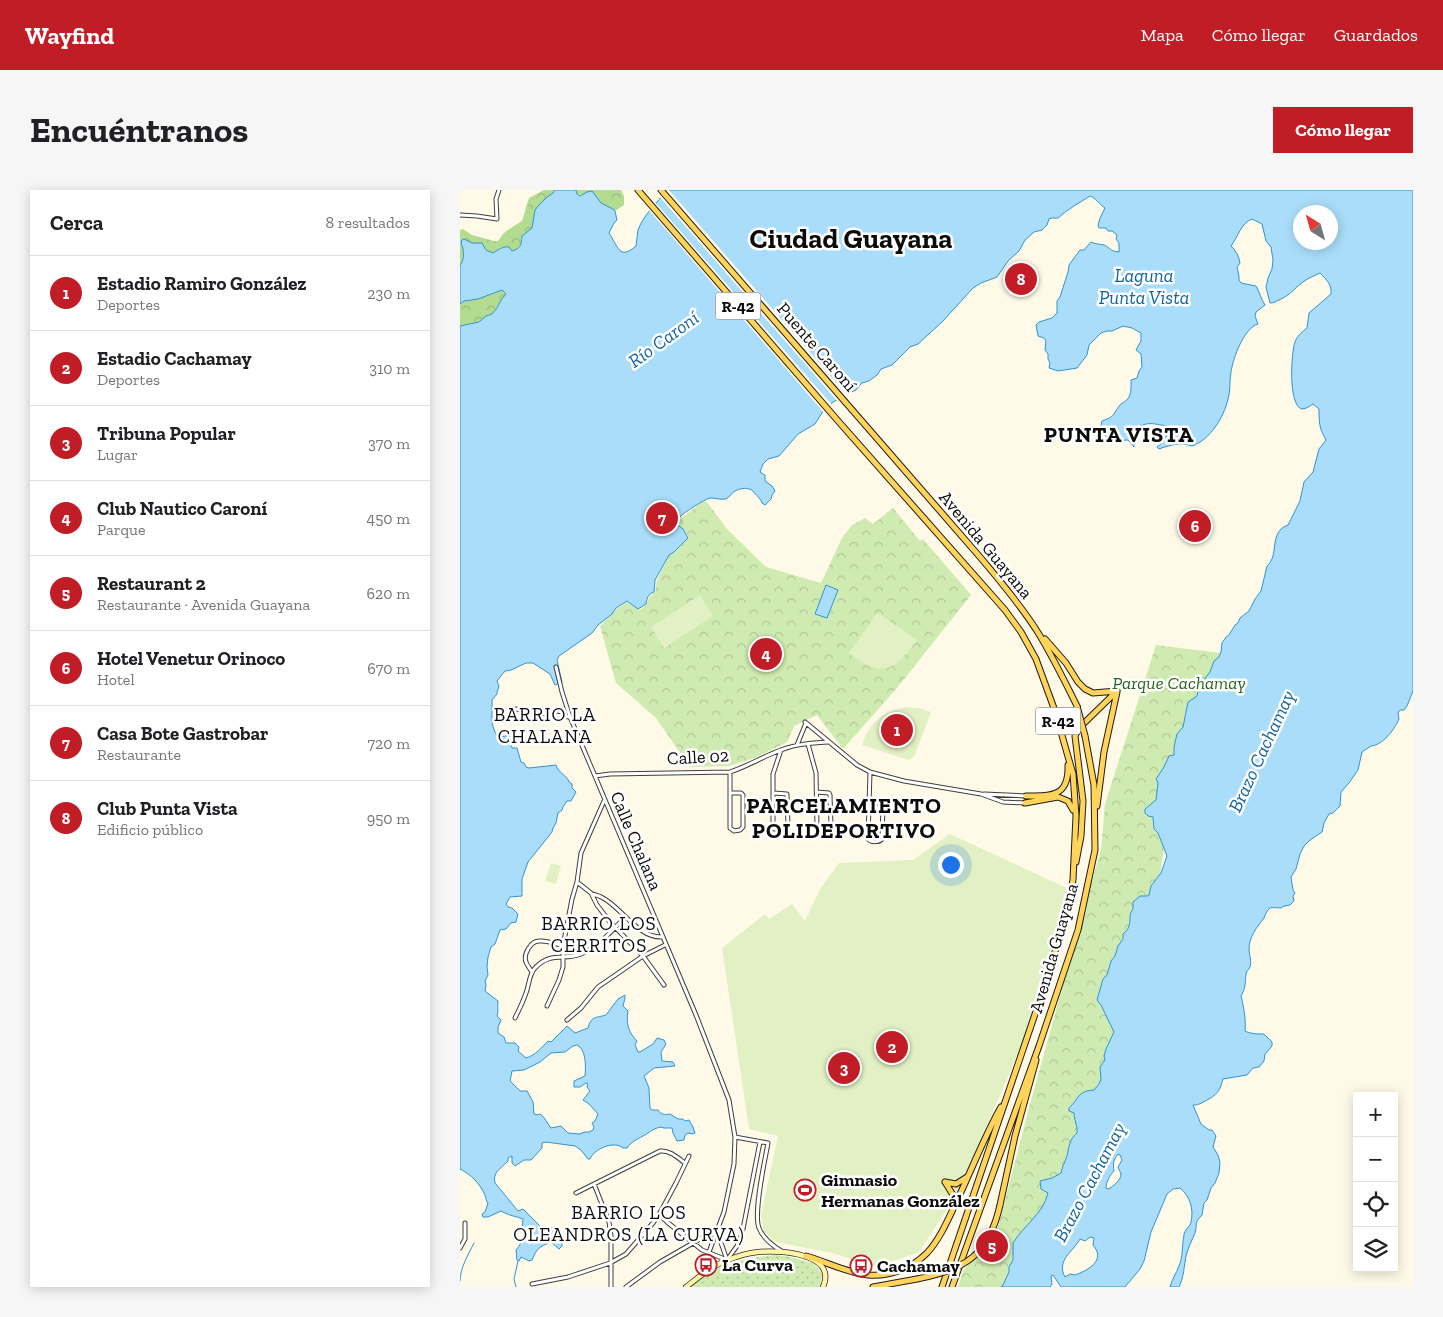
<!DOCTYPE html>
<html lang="es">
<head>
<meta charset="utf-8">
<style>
	body { margin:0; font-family:"Zilla Slab",serif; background:#f6f6f6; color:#202124 }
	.controls { position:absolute; right:15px; bottom:15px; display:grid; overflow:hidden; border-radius:0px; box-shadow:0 2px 12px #0003 }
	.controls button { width:45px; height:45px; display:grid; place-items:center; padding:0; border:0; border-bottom:1px solid #e0e0e0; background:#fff; color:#202124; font:25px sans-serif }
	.compass { position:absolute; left:833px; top:15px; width:45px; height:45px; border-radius:50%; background:#fff; box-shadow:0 2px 12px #0003; rotate:323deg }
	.you { position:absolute; left:490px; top:674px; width:18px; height:18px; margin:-12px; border:4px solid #fff; border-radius:50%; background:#1a73e8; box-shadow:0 0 0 8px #1a73e833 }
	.badge { display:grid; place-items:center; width:32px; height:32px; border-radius:50%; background:#c01d27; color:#fff; font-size:16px; font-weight:700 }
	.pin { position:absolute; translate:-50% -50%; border:2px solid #fff; box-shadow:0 1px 5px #0006 }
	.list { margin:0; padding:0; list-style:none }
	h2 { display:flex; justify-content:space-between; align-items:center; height:65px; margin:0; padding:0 20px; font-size:21px }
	h2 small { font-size:16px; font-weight:400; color:#757577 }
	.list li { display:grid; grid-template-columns:32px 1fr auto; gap:15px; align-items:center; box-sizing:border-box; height:75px; padding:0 20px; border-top:1px solid #e0e0e0 }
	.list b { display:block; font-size:19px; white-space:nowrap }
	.list p { margin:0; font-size:16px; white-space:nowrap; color:#757577 }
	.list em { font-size:16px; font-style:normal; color:#757577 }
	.icon { flex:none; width:28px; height:28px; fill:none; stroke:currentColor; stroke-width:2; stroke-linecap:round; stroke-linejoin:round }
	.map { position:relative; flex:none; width:953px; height:1097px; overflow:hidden; border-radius:0px }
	header { display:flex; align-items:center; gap:30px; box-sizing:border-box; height:70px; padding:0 25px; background:#c01d27; color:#fff }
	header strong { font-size:24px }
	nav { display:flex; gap:28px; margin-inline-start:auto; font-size:18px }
	.intro { display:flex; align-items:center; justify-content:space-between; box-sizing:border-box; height:120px; padding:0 30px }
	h1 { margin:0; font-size:35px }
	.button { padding:12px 22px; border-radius:0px; background:#c01d27; color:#fff; font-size:18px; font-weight:700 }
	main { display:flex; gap:30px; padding:0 30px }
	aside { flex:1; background:#fff; border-radius:0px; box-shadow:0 2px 12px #0003 }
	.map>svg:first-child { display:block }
	.forest { fill:url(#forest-crowns) }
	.park { fill:url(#park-crowns) }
	.garden { fill:url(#garden-dots) }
	.pitch { fill:#e2f1c3 }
	.water { fill:#aaddf9; stroke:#2e94d3; fill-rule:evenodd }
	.pier { fill:#fffae8 }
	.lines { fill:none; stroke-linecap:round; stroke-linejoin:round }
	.stream { stroke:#2e94d3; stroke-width:1 }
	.street-casing { stroke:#3e3e3e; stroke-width:5 }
	.secondary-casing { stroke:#2d2d2d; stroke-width:6 }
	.primary-casing { stroke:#1c1c1c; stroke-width:7 }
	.street { stroke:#fff; stroke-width:3 }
	.secondary { stroke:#fff4a3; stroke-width:4.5 }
	.primary { stroke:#ffd458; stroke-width:5 }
	.primary-bridge-casing { stroke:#1c1c1c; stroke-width:7; stroke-linecap:butt }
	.primary-bridge { stroke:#ffd458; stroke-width:5 }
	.labels { text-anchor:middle; stroke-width:5; stroke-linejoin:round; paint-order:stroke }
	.shield { fill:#fff; stroke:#545454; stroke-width:1 }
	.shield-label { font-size:16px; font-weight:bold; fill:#0b0b0b }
	.street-label { font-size:18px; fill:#0b0b0b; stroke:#fff }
	.park-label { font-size:18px; font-style:italic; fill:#2a6419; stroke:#fff }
	.poi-label { font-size:18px; font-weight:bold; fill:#0b0b0b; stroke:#fff; text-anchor:start }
	.water-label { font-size:19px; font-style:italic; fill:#0f64a1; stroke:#fff }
	.neighbourhood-label { font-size:19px; letter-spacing:1px; fill:#0b0b0b; stroke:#fff }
	.district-label { font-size:22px; font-weight:bold; letter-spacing:1px; fill:#0b0b0b; stroke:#fff }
	.town-label { font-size:28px; font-weight:bold; fill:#0b0b0b; stroke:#fff }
</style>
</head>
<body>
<header>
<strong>Wayfind</strong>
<nav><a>Mapa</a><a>Cómo llegar</a><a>Guardados</a></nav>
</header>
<div class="intro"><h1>Encuéntranos</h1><a class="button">Cómo llegar</a></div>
<main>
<aside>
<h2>Cerca<small>8 resultados</small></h2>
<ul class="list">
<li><span class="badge">1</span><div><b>Estadio Ramiro González</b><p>Deportes</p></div><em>230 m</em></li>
<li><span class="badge">2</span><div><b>Estadio Cachamay</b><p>Deportes</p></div><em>310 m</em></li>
<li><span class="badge">3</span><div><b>Tribuna Popular</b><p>Lugar</p></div><em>370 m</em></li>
<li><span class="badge">4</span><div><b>Club Nautico Caroní</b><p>Parque</p></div><em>450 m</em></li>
<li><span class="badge">5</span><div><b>Restaurant 2</b><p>Restaurante · Avenida Guayana</p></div><em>620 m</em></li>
<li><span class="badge">6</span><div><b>Hotel Venetur Orinoco</b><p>Hotel</p></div><em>670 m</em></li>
<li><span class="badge">7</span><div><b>Casa Bote Gastrobar</b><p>Restaurante</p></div><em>720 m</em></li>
<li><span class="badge">8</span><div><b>Club Punta Vista</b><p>Edificio público</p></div><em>950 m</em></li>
</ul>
</aside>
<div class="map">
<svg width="953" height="1097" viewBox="0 0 953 1097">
	<defs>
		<pattern id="forest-crowns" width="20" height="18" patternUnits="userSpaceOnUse" patternTransform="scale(1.25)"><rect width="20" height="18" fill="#b3dc90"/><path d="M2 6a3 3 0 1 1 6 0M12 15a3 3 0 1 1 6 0" fill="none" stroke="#99bb7b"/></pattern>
		<pattern id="park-crowns" width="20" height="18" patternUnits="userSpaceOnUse" patternTransform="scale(1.25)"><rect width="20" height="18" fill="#d0ebb1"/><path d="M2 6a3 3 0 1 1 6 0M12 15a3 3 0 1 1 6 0" fill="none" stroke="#b1c897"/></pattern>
		<pattern id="garden-dots" width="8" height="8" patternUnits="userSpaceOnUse" patternTransform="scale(1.25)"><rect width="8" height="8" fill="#d0ebb1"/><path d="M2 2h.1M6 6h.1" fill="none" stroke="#b1c897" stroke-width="1.8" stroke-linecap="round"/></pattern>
	</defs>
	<rect width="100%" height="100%" fill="#fffae8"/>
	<path class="forest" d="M84,0h11l-3,4 -5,3 -12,13 -3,18 -10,8c-1,18 -9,15 -23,13l-6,4 -7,-3 -4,-7h-10l-9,4v15l-3,3v-35l3,-1 9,6 22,6h4c2,-2 3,-5 5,-7 2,-2 17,-12 19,-13l7,-23z
		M116,0h45l3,6v9l-9,6 -3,-2 -11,-6 -6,-6 -18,-3z
		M42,100l4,4 -14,20 -6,2 -7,6 -19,4v-22l4,-3 14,-2z"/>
	<path class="park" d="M243,311l4,1 20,27 39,38 55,16 21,-45 10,-13 13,-7 8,6 20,-16 27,33 3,-2 48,56 -74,93 -54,61 -26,-34 -23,11 -7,16 -32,16 -26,8 -39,1 -34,-49 -40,-35 -16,-57 17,-17 10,-7 12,8c9,-4 8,-13 16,-18l2,-12 12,-25 6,-3 14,-15 -6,-8 -6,-5 2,-4z
		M696,455l72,9 -53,120 -18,121 -39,138 -39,121 -62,133h-59l5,-16 35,-44 32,-123 71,-255 4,-45z"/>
	<path class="garden" d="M315,1065l16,2 21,6 10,10 -1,12 -2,2h-128c23,-23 53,-29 84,-32z"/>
	<path class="pitch" d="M240,405l13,21 -49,32 -13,-21z
		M418,424l3,1 36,25c-23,32 -36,38 -68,13l27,-38z
		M446,517l13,1 12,4 -17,45 -6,3 -46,-15c8,-24 20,-33 44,-38z
		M490,644l119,55 -30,108 -30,78 -54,122 -36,55 -42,15 -45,-14 -56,-11 -12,-10 -3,-17 17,-79 -29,-7 -27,-181 43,-34 4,5 23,-15 13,17 15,-32 19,-26 74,-3z
		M91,673l10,3 -5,18 -11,-3z"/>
	<path class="water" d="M95,0h21l1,4 3,2 7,-4 5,-1 9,12 12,6 2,2 2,9 -3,3 -5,10c9,13 10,28 27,13 1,-5 1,-11 2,-16 6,-16 19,-27 29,-40h746v501l-6,15 -3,4h-4l-2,3 1,6c-5,11 -16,26 -28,27l-9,6 -4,18 -9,13 -8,9 -1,14 -7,7 -4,1 -5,9 -2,9 -12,8 -6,6 -4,8 -4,15 -5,8 2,13 2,3 -2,3 1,5 -4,4 -6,1 -3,2c-3,0 -9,-1 -11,0 -3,2 -5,7 -6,10 -7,9 -15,19 -15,31 0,6 3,12 1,18 -2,4 -3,3 -4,7 -1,8 0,14 -5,22 3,12 5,24 4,35 6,3 13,3 19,3l8,8v4l-7,8 -1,7 -5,6 -6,1 -6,7 -24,4c-3,10 -4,14 -14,20 -6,3 -9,6 -16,6l8,19 8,6h3l4,6 -3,11 5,8 2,7 -1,11 -4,10 -4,5 -4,12 -3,3 -2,12c-9,9 -4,8 -7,18 -3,7 -7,15 -9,23 -2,10 -2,21 -7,31h-9c2,-8 6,-13 9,-21 4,-9 3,-21 5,-31 0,-5 6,-8 7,-13 3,-13 -1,-26 -11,-34l-7,1 -6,5 -16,38 -7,29 -4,8 -15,18h-64l-8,-12 -2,1 1,8 -2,3h-48l7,-15v-5l4,-7v-17c11,-18 30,-29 35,-50l-7,-4 -1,-8 12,-3 9,-5c1,-6 4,-11 6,-17 2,-9 2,-16 10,-23 1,-7 -3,-13 -3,-20l-5,-2v-3c10,-9 8,-17 25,-18l5,-6 2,-5 -1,-12 5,-7 -1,-4 2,-7 8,-17 -13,-27 -4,-5 6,-21 4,-4 4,-14 4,-5 3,-10 5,-7v-5c12,-10 3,-16 10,-25v-7l7,-6h7l2,-1 2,-9 10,-13 6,-17 -9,-23 -4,-4 -1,-12 -5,-1 -3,-3v-4l11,-9 2,-17 -2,-4 8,-12 5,-11 5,-1v-8l3,-13 6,-7 5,-25 9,-6 2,-10 11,-14 4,-11 5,-4 2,-5 1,-9 4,-6 3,-2 6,-10 3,-2 2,-5 9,-7 6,-12 6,-8 6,-25c13,-11 1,-34 21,-41l12,-24 4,-19 9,-10 6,-23 7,-9c-1,-3 -3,-5 -4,-8 -3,-6 -3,-16 -3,-23l-6,-5c-3,2 -7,5 -11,5 -14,-3 -11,-56 -7,-67 2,-6 7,-10 12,-14l2,-15 22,-19c1,-9 -4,-14 -11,-21 -6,3 -12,5 -17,9 -10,7 -10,11 -22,17 -5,2 -6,4 -11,4l-4,-16 2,-9 4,-9 1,-9 -2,-13 -5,-6 -4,-17 -10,-5c-11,4 -14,18 -21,27 5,5 8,10 9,17l-3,4 2,9v4l2,3 15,3c4,7 5,13 9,19l-9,7 -1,4 3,8c-14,4 -25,34 -27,48 -2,9 0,18 -3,27 -4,18 -18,41 -36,47 -12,-4 -22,-1 -33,3l-2,-2 5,-4 4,-7 4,-1 3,-3 -3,-6c-16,-1 -23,-7 -36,5v16l-6,-7 -19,1 -3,-5 -3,-2 -5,1 -1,-2 3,-3 2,-9c14,-5 10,-6 18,-16 2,-2 5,-3 7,-5 5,-6 4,-14 4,-20l6,-2 2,-7 3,-4 -1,-13 -5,-4 5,-9v-8l-9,-5 -9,-2 -11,5h-5l-6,2 -12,12 -2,10 -10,13 -19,3 -9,-3 1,-5 -2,-4v-5l-3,-4 1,-9 -2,-3 -6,-2 -2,-11 3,-3 13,-4 5,-5v-12l3,-4 8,-25 1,-7 11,-15h4l7,-8c4,2 9,2 13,3 7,3 5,6 15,7v-9l-3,-4 1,-4 -5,-4h-4l-2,-3h-7l-1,-2c1,-7 4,-12 7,-18 -6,-4 -9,-10 -15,-12 -11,7 -22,13 -32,22h-6l-3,1 -2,6 -5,5 -8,2 -9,8 -6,11 -11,10 -11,16 -16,6 -8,5 -31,34 -24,22 -8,3 -18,18 -11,4 -4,6 -8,6 -7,2 -6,7 -12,5 -15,10 -7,8 -7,11 -17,10 -19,22 -11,3 -5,5 -3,8 5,3v6l7,5 3,5 -3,4 -1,4 -6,6 -3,-2c-2,-6 -6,-7 -9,-12 -5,-4 -12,-3 -18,0 -4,2 -5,6 -9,8 -5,1 -11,-1 -16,-1 -5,1 -27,15 -30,19 -3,3 -2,3 -4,7l7,5 5,9 -14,14 -5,3 -14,25 -1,12c-6,2 -7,6 -8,12l-8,5 -11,-8 -11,7 -4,6 -14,11 -6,8 -33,23 -2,4 5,22 -7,3 -5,-11 -17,-11h-7l-15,7 -6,1 -8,10 2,5 -2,6v2l-5,6c1,13 -3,25 6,37h3l13,-3v6l-3,4 1,4h5l4,14 3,1 2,4 3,1 27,-3c2,8 11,10 13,17l3,2v4l4,4 -5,9h-4l-4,6 -1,3 -4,3 -2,10 -3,5 -1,4 -24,30 -6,17v17l-12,1 -4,7 2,3 4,1 6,6 -2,8 -5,1 -5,6 -6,1 -5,14 -4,3 -3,10 -1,10 1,8 -3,6 1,4 -1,6 13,10c-1,6 1,10 -1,15l4,4 -3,7v6l6,4 2,6h9l4,4 -1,4 8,7c10,-3 15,-10 22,-17l3,1 16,-16 8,7 13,-5c3,-12 8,-10 18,-13l12,-16 7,-4v3l-2,8 5,5c-2,12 0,21 9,30l-2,4 3,7h2l13,-8 4,-6 7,2 2,4 -5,8 1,9 11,1 2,4 -21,2 -10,8 5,12 1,20 2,2h6c4,5 6,5 12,4l8,5h5l2,2 4,-1 4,7 2,6 -2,1 -5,-1 -3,2 -1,5 -7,1 -4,-8 -1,-5h-8l-3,-1c-10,2 -10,5 -18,9 -7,4 -11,5 -16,12h-4c-9,-8 -29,1 -33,11h-2l-7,-9 -6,-4 -29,-4 -4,1v5l-11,12h-7l-9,6 -3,-3v-7l-4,2v3c-7,7 -16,12 -13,22l23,28 5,-2 17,17 10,2 8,-1 4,12v7l-3,3 -8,-7c-12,5 -14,6 -19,18l-3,1 -8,-4 -2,4 -2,-1 -1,-10c4,-4 5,-9 9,-14l-3,-5 1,-12c-8,-3 -13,-3 -22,-8l-13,6h-5l-1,-3 3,-2 3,-9c-2,-2 -2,-5 -3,-8 -5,-11 -14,-21 -25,-26v-843l19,-4 7,-6 6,-2 5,-6 4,-8 5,-6 -4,-4 -24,9 -14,2 -4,3v-39c5,-5 4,-16 1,-22l1,-3 2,-1 8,4h10l4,7 7,3c5,-3 10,-7 16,-6l3,4c9,-3 9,-5 10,-15l10,-8 3,-18 4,-5 8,-8 5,-3zM841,22h30v30h-30zM117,855c9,4 9,21 8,31l-11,5v6h6l6,-4 2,1 -1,3 3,4 -7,9 6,4 9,10 -3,7 -3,2 2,4 -1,3 -4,2h-4l-6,2 -11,-1 -7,-7 -10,2c-4,-5 -6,-11 -11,-14l-3,1 -3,-1 -1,-12 -6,-11h-7l-10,-10 2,-10 12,-1 16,-8 11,-9 14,-1 8,-6zM658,964l2,1 2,5 -4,7c1,2 2,5 3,7 0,6 -8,13 -13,15l-2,-1c0,-6 4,-13 8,-17 -1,-7 -1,-11 4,-17zM630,1047l4,1 -1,7c13,15 -4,25 -18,30l-5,-1 -5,3c-9,-17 8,-25 15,-38l5,2z
		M366,395l12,5 -11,28 -12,-4z"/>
	<path class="pier" d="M204,0h5l179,206 -10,6 -179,-206z
		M194,11l179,205 -8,8 -177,-205z"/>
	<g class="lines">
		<path class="stream" d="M0,1091c0,-13 8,-26 14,-38
			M56,1097l-2,-8 4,-18"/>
		<g class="street-casing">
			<path id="street" d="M0,25l17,1 20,3 -1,-20 3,-9
				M96,477l6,25 8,25 126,298 33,85 6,37 -1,27 -10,48 -15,40
				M56,519l53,8
				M345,532l52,43 13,7 34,9 77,13 22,8 22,1
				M348,554l8,29 1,55 1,2h10l3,-4 -1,-31 -1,-2 -12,-1
				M337,555l9,-22
				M270,582v56l4,3 6,-1 3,-3v-32l-2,-2h-10
				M135,586l15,-2 120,-2c18,-6 34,-16 51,-22 15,-6 31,-7 47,-8
				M314,603l13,1 1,33 -1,2h-13l-1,-2v-53l8,-24
				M524,604l42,2
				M409,614l11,-1 3,3 -1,33c-2,3 -11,4 -14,0l2,-67
				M117,692l14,11 6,12 13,17 33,34 21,29
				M132,704c4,1 8,2 11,4 19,10 35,40 59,39
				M72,782c-2,-3 -5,-7 -6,-10 -3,-8 5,-21 13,-21 8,-1 17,3 24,5
				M87,816l12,-26 4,-13v-21l9,-47 5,-17 4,-29 23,-52
				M55,828c4,-8 8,-16 11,-25 3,-7 3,-19 9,-25 16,-17 29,-7 46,-14 16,-6 33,-25 44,-37
				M107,830l14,-12 17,-21 45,-31 22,-11
				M275,947l33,6c-3,17 -15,70 -9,85 4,11 14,18 24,24
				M134,994l15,38 2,14v51
				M116,1003l84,-42c10,-1 18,7 25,12
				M199,1024l8,8 35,28 25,10
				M0,1058l5,-9v-16
				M267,1070l10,-14 5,-12 18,-92
				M72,1094l36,-7 42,-14 16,-9 27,-31 8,-12 15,-28 13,-27
				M166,1097l34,-25 47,-27 8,-1 5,6 7,20"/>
		</g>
		<g class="secondary-casing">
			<path id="secondary" d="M226,1097c13,-10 27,-22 42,-27 10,-4 20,-7 30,-8 21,-2 80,1 65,35"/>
		</g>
		<g class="primary-casing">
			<path id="primary" d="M178,0l201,232 166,188 16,22 15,27 19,52 18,63 3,42 -3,64 -8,38 -18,61 -105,308
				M201,0l319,367c20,24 40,47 57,74 15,24 27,49 40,75
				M585,449l21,24 12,19 7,7 8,4 24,-2
				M566,606c26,0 43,1 42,-31
				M565,613l33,-6 10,4 5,9
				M637,616l7,-54 13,-60
				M616,672l5,-26 2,-35 -8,-65 4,-8 38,-37
				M485,992l11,2 11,-7
				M485,992l8,13 2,10
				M540,1015l15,-69 21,-76
				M346,1066c21,6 41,17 62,19 21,2 44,-7 59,-22 12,-13 20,-31 27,-46 16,-33 29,-68 47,-100
				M413,1097l44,-8
				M492,1097l87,-241 39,-116 17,-80 -1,-65 -9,-49"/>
		</g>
		<use href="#street" class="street"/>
		<use href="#secondary" class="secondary"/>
		<use href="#primary" class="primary"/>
		<g class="primary-bridge-casing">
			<path id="primary-bridge" d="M617,516l8,30
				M457,1089c48,-9 72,-24 83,-74"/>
		</g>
		<use href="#primary-bridge" class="primary-bridge"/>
	</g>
	<defs>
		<g id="stadium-ring" transform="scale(1.125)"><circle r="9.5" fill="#fff" stroke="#c01d27" stroke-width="1.5"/><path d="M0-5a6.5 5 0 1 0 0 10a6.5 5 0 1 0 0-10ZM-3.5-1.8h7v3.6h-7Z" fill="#c01d27"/></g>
		<g id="bus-ring" transform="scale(1.125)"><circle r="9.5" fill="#fff" stroke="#c01d27" stroke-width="1.5"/><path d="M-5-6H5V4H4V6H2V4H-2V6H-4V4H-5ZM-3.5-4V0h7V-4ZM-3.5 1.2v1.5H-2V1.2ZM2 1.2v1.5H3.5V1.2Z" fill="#c01d27"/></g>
	</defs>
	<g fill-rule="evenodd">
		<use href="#stadium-ring" x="345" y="1000"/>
		<use href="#bus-ring" x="246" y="1075"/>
		<use href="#bus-ring" x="401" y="1076"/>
	</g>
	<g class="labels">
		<g class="shield">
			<rect x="255.5" y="102.5" width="45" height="27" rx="4"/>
			<rect x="575.5" y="517.5" width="45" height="27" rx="4"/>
		</g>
		<g class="shield-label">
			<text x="278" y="122">R-42</text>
			<text x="598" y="537">R-42</text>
		</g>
		<g class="street-label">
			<text transform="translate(357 157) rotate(49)" y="6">Puente Caroní</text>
			<text transform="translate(526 355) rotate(50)" y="6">Avenida Guayana</text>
			<text transform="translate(238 567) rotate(-3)" y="6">Calle 02</text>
			<text transform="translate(176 651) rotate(67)" y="6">Calle Chalana</text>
			<text transform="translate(594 758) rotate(-74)" y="6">Avenida Guayana</text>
		</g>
		<g class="park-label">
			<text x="719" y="499">Parque Cachamay</text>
		</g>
		<g class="poi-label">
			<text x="361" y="996">Gimnasio<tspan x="361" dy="21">Hermanas González</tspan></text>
			<text x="262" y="1081">La Curva</text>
			<text x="417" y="1082">Cachamay</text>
		</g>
		<g class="water-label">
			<text x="684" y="92">Laguna<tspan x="684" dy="22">Punta Vista</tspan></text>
			<text transform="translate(203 149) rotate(-36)" y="7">Río Caroní</text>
			<text transform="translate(801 561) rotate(-65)" y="7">Brazo Cachamay</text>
			<text transform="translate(629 992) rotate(-62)" y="7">Brazo Cachamay</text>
		</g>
		<g class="neighbourhood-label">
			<text x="85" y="531">BARRIO LA<tspan x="85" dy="22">CHALANA</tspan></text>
			<text x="139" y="740">BARRIO LOS<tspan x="139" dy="22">CERRITOS</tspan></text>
			<text x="169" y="1029">BARRIO LOS<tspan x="169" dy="22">OLEANDROS (LA CURVA)</tspan></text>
		</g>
		<g class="district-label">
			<text x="659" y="252">PUNTA VISTA</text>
			<text x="384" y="623">PARCELAMIENTO<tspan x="384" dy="25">POLIDEPORTIVO</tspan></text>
		</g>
		<g class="town-label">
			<text x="391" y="58">Ciudad Guayana</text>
		</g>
	</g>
</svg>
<div class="controls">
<button>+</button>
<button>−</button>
<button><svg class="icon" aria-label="locate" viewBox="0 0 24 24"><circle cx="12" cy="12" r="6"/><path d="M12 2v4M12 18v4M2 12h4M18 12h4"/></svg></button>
<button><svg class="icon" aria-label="layers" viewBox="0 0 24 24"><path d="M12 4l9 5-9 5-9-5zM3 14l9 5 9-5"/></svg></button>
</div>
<svg class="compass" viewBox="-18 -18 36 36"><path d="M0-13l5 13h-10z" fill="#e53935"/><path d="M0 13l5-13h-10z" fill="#757577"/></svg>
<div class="you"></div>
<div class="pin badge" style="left:437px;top:540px">1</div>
<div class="pin badge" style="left:432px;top:857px">2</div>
<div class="pin badge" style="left:384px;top:878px">3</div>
<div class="pin badge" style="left:306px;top:464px">4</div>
<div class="pin badge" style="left:532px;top:1056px">5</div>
<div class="pin badge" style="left:735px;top:336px">6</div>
<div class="pin badge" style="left:202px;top:328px">7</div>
<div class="pin badge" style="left:561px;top:89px">8</div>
</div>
</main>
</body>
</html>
